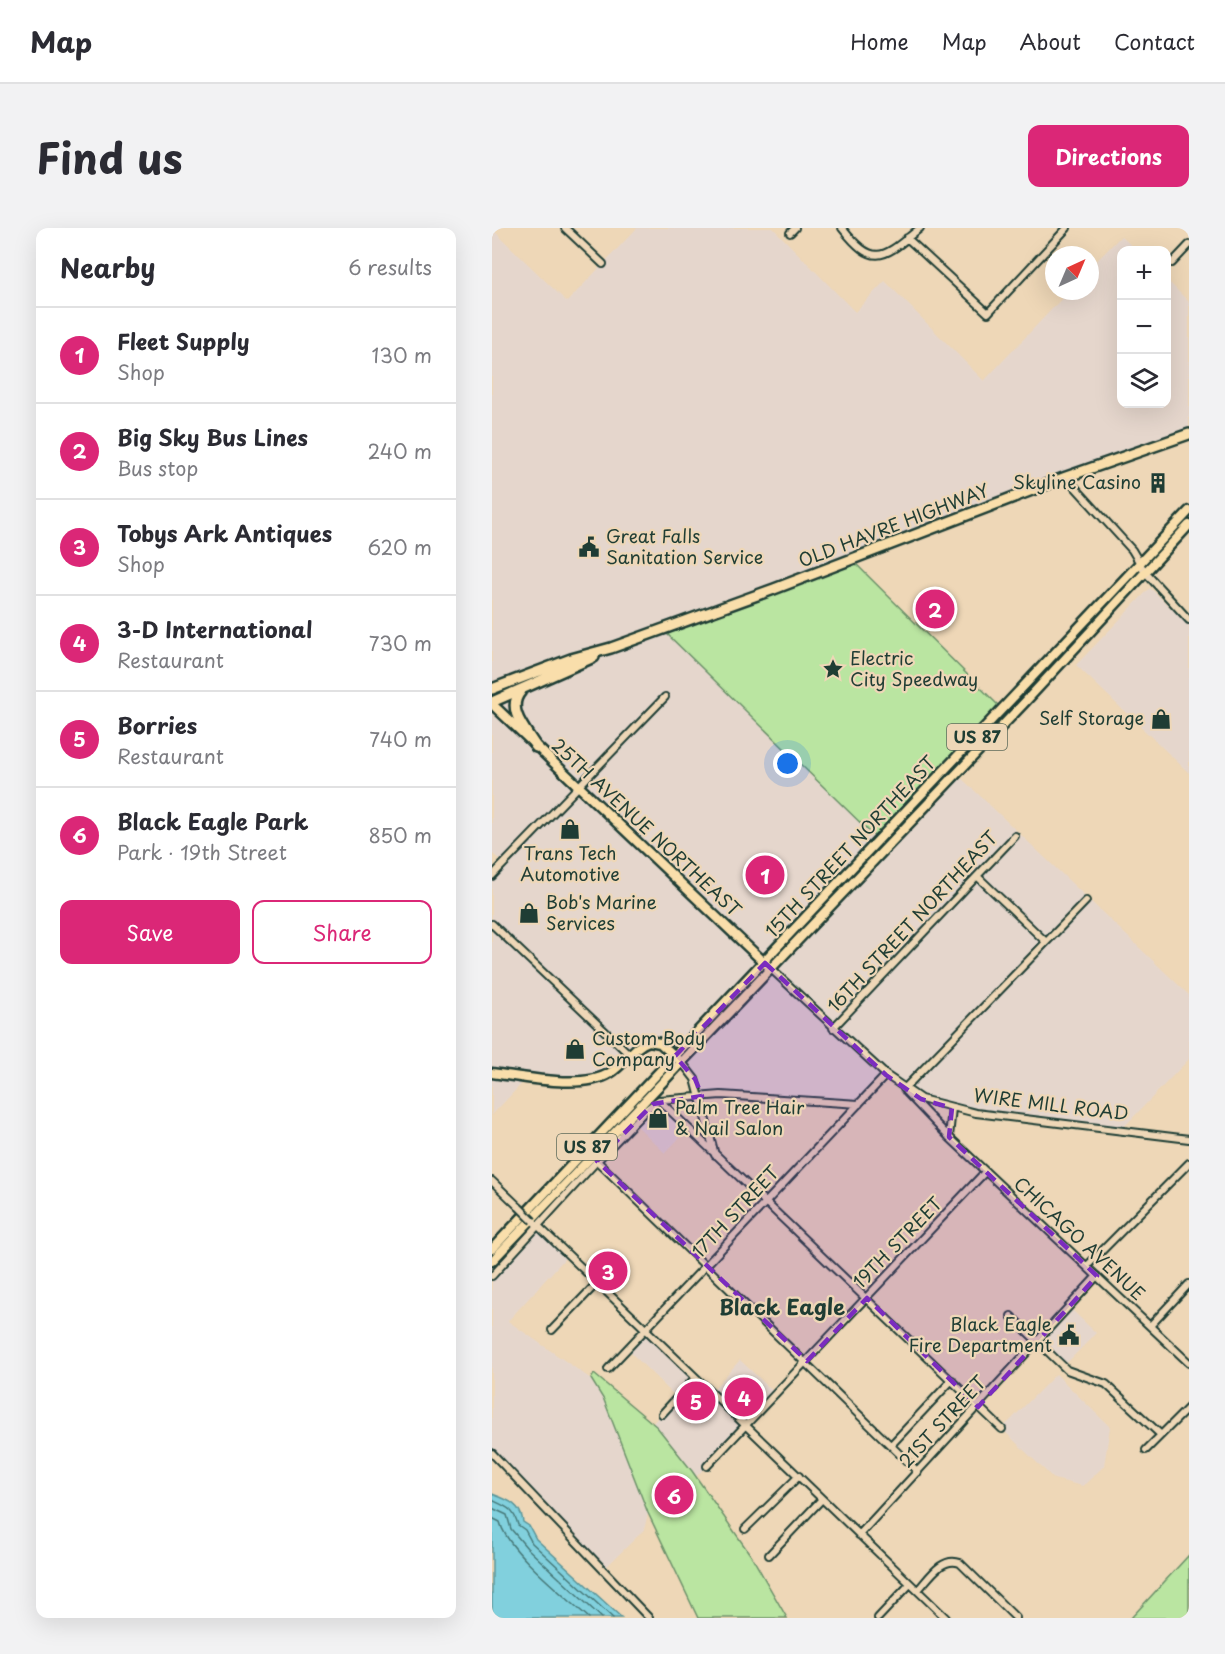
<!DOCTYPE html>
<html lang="en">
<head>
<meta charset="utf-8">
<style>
	body { margin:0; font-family:"Playpen Sans",sans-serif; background:#f2f2f3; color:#2b2b33 }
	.controls { position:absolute; right:18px; top:18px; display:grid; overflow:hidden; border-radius:12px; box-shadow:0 6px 24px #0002 }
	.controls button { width:54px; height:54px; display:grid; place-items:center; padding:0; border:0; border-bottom:2px solid #e1e1e2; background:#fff; color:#2b2b33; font:30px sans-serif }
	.compass { position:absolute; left:553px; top:18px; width:54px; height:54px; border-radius:50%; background:#fff; box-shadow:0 6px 24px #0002; rotate:44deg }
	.you { position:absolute; left:296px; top:536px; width:21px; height:21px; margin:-15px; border:4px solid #fff; border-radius:50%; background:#1a73e8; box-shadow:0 0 0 9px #1a73e833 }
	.badge { display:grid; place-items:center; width:39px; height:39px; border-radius:50%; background:#db2777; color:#fff; font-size:20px; font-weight:700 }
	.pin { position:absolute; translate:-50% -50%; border:3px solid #fff; box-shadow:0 2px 6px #0006 }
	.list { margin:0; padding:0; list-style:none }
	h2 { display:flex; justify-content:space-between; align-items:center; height:78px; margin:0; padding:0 24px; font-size:26px }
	h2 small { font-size:20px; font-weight:400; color:#7c7c81 }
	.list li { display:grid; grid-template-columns:39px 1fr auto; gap:18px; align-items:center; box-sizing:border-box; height:96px; padding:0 24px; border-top:2px solid #e1e1e2 }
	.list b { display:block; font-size:22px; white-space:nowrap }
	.list p { margin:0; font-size:20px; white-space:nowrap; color:#7c7c81 }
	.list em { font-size:20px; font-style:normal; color:#7c7c81 }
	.actions { display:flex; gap:12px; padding:18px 24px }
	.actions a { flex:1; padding:14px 0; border:2px solid #db2777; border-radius:12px; text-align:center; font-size:21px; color:#db2777 }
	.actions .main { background:#db2777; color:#fff }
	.icon { flex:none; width:33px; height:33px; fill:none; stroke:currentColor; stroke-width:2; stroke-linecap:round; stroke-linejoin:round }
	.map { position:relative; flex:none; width:697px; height:1390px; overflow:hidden; border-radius:12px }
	header { display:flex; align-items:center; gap:36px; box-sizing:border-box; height:84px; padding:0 30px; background:#fff; border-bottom:2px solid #e1e1e2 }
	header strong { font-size:28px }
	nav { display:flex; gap:33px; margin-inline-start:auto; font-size:21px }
	.intro { display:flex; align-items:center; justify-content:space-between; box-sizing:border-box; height:144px; padding:0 36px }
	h1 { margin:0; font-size:42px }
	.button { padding:15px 27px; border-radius:12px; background:#db2777; color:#fff; font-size:21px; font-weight:700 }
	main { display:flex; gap:36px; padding:0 36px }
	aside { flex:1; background:#fff; border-radius:12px; box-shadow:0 6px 24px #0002 }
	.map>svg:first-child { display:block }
	.built { fill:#e5d6cc }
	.green { fill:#bae5a1; stroke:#6c916a; stroke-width:1.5 }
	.water { fill:#81d0dd; stroke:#5a9599; stroke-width:1.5 }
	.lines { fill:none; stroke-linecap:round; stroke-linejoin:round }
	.shore { stroke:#467878; stroke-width:1.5 }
	.minor-casing { stroke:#1f3d34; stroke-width:10 }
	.major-casing { stroke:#1f3d34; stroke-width:13 }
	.highway-casing { stroke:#1f3d34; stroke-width:14 }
	.minor { stroke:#eed7b7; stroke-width:6 }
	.major { stroke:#f9deab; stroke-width:8 }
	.highway { stroke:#f9deab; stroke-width:9 }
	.minor-bridge-casing { stroke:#1f3d34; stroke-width:10; stroke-linecap:butt }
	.minor-bridge { stroke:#eed7b7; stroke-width:6 }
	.marked { fill:#7b2cbf; fill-opacity:0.2; stroke:#7b2cbf; stroke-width:4.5; stroke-dasharray:12 8; stroke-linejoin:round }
	.labels { text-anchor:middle; stroke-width:4.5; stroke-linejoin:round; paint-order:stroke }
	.shield { fill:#eed7b7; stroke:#5d6b5b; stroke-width:1.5 }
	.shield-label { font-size:16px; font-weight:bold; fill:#1f3d34 }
	.poi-label { font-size:18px; fill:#1f3d34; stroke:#eed7b7; text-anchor:start }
	.street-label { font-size:18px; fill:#1f3d34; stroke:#eed7b7 }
	.quarter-label { font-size:21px; font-weight:bold; fill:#1f3d34; stroke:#eed7b7 }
</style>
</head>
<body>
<header>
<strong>Map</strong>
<nav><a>Home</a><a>Map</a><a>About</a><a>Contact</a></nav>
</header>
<div class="intro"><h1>Find us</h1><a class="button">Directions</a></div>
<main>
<aside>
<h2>Nearby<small>6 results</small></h2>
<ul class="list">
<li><span class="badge">1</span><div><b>Fleet Supply</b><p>Shop</p></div><em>130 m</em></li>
<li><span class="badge">2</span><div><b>Big Sky Bus Lines</b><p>Bus stop</p></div><em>240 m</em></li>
<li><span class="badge">3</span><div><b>Tobys Ark Antiques</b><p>Shop</p></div><em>620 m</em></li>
<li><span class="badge">4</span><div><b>3-D International</b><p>Restaurant</p></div><em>730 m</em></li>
<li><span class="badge">5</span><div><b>Borries</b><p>Restaurant</p></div><em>740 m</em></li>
<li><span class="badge">6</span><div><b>Black Eagle Park</b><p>Park · 19th Street</p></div><em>850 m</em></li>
</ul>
<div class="actions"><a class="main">Save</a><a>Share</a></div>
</aside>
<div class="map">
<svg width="697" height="1390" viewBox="0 0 697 1390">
	<rect width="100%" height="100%" fill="#eed7b7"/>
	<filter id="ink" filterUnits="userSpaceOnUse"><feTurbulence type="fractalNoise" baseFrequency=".0167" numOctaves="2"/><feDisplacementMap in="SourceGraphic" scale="12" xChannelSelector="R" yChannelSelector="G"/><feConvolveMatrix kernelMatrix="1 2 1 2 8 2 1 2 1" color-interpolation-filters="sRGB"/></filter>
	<g filter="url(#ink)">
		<path class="built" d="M145,0h136l82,84 30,-31 99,100 85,-90h21v-23l31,-32 15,14h-14v154h44l1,-124 22,22v132l-527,195 217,212 -204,215 -26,-15 -31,27 -26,12 -64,-3 -36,38v-239l12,-12 -12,-11v-151l115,-53 -115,40v-460l75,73z
			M658,360l39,37v148l-113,-108z
			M464,545l233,222v64l-68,71 -169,-22 -21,-6 -45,-27 -27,29 -158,-8 -6,-17 -14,-18z
			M167,872l29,29 -23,24 -31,-30z
			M41,993l35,34 -60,66 83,58 13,21 44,113 -4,17 -41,40 -111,-117v-188z
			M577,1079l27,26 -33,34 -25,-26z
			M154,1101l65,63 29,-32 36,34 -80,83 -43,-54 23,-26 -49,-48z
			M564,1146l54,53 -6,39 -21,20 -29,-7 -52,-50z"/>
		<path class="green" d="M360,332l151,150 -124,131 -217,-212z
			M102,1146l63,53 35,44 60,86 35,61h-89l-50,-105 -44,-113 -13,-21z
			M697,1327v63h-58z"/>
		<path class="water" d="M0,1266c16,6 29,10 31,28l6,4 7,13 86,79h-130z"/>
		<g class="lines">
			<path class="shore" d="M0,1272c15,7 22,9 26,25l7,5 7,13 81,75
				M0,1280l15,7 4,14 16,19 75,70
				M0,1290l8,4c7,29 65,74 89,96"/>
			<g class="minor-casing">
				<path id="minor" d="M73,0l38,36
					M350,0c33,42 42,29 78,0
					M298,5l5,-5
					M415,10l81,75 79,-85
					M680,35l17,-18
					M574,249l66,73 13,22 44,48
					M0,648l173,-179
					M485,648l69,66
					M0,696l138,131
					M278,740l116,107 35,24 55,14 213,26
					M341,800l182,-192
					M189,833l14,18 20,76
					M412,861l182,-188
					M414,864l43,45 240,226
					M167,872l343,329
					M457,909l3,-29
					M105,933l321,311
					M0,953l27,26
					M41,993l413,397
					M595,1038l102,-103
					M0,1048l105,-115 49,-51 13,-10 62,-5 138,9
					M519,1088l56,54 39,14 55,51
					M658,1098l39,-42
					M60,1102l45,-47
					M116,1141l278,-294
					M170,1186l33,-36
					M399,1217l61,-65
					M654,1222l43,-43
					M0,1225l157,165
					M215,1238l278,-294
					M253,1301l54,-53
					M367,1307l238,-259
					M277,1327l53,-56
					M426,1362c11,-12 24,-34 42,-27l56,55
					M386,1390l32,-34"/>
			</g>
			<g class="major-casing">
				<path id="major" d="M0,476l276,262
					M0,845c32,4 91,17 118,0 15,-9 23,-27 39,-32l11,2 18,16
					M0,1021l697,-738
					M0,1033l532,-558 165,-178"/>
			</g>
			<g class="highway-casing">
				<path id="highway" d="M0,461l79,-30 40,-11 163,-59 292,-112 123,-43
					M29,463c-16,18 5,39 15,56
					M0,474l102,-45"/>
			</g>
			<use href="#minor" class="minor"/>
			<use href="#major" class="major"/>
			<use href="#highway" class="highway"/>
			<g class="minor-bridge-casing">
				<path id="minor-bridge" d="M27,979l14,14"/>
			</g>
			<use href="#minor-bridge" class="minor-bridge"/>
		</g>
	</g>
	<path class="marked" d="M273,735l121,112 35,24 31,9 -3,29 148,139 -119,131 -111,-109 -60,63 -210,-200 56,-57 49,-8 -7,-17 -20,-23z"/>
	<defs>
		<g id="building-bare" transform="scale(1.62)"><path d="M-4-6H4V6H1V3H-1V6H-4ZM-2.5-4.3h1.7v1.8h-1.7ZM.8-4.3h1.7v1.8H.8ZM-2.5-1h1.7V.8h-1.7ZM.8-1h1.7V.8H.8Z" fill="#1f3d34" stroke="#eed7b7" stroke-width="2.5" paint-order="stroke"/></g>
		<g id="civic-bare" transform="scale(1.62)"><path d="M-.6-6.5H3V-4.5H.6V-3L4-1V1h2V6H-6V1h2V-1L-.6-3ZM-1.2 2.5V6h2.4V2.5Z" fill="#1f3d34" stroke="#eed7b7" stroke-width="2.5" paint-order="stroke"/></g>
		<g id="sight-bare" transform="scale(1.62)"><path d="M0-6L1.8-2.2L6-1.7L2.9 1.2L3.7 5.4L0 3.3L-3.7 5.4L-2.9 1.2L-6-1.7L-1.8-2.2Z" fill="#1f3d34" stroke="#eed7b7" stroke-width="2.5" paint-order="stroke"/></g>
		<g id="shop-bare" transform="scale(1.62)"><path d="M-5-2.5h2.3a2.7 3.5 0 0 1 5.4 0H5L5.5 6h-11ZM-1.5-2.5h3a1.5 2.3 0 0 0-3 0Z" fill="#1f3d34" stroke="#eed7b7" stroke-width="2.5" paint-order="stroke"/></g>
	</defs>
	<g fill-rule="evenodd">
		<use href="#building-bare" x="666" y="255"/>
		<use href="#civic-bare" x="97" y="319"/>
		<use href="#sight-bare" x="341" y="441"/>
		<use href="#shop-bare" x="669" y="491"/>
		<use href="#shop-bare" x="78" y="601"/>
		<use href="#shop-bare" x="37" y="685"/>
		<use href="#shop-bare" x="83" y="821"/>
		<use href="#shop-bare" x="166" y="890"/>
		<use href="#civic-bare" x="577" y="1107"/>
	</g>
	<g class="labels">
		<g class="shield">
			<rect x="455" y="496" width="60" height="26" rx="4.5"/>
			<rect x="65" y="906" width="60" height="26" rx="4.5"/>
		</g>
		<g class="shield-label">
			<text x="485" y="515">US 87</text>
			<text x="95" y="925">US 87</text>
		</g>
		<g class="poi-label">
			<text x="649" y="261" text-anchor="end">Skyline Casino</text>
			<text x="114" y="315">Great Falls<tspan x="114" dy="21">Sanitation Service</tspan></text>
			<text x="358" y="437">Electric<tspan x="358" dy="21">City Speedway</tspan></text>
			<text x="652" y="497" text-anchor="end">Self Storage</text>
			<text x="78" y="632" text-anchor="middle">Trans Tech<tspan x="78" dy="21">Automotive</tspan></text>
			<text x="54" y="681">Bob's Marine<tspan x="54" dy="21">Services</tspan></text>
			<text x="100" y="817">Custom Body<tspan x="100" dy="21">Company</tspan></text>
			<text x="183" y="886">Palm Tree Hair<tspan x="183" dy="21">&amp; Nail Salon</tspan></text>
			<text x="560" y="1103" text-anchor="end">Black Eagle<tspan x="560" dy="21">Fire Department</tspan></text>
		</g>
		<g class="street-label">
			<text transform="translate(402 298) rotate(-21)" y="6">OLD HAVRE HIGHWAY</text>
			<text transform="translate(154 600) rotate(43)" y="6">25TH AVENUE NORTHEAST</text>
			<text transform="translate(359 619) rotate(-47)" y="6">15TH STREET NORTHEAST</text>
			<text transform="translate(421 694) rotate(-47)" y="6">16TH STREET NORTHEAST</text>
			<text transform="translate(559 877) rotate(7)" y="6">WIRE MILL ROAD</text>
			<text transform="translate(244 984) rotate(-47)" y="6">17TH STREET</text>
			<text transform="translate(587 1011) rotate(43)" y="6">CHICAGO AVENUE</text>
			<text transform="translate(406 1015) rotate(-46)" y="6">19TH STREET</text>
			<text transform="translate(451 1194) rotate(-47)" y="6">21ST STREET</text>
		</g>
		<g class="quarter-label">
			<text x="290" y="1087">Black Eagle</text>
		</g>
	</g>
</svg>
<div class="controls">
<button>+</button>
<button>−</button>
<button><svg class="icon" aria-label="layers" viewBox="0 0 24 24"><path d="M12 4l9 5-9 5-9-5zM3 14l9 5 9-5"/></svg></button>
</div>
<svg class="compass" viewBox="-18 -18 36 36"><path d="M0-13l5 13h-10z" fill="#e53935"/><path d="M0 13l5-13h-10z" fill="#7c7c81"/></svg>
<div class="you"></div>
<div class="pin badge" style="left:273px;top:647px">1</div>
<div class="pin badge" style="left:443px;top:381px">2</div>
<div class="pin badge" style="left:116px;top:1043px">3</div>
<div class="pin badge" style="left:252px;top:1169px">4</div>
<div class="pin badge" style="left:204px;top:1173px">5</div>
<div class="pin badge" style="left:182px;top:1267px">6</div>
</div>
</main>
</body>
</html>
